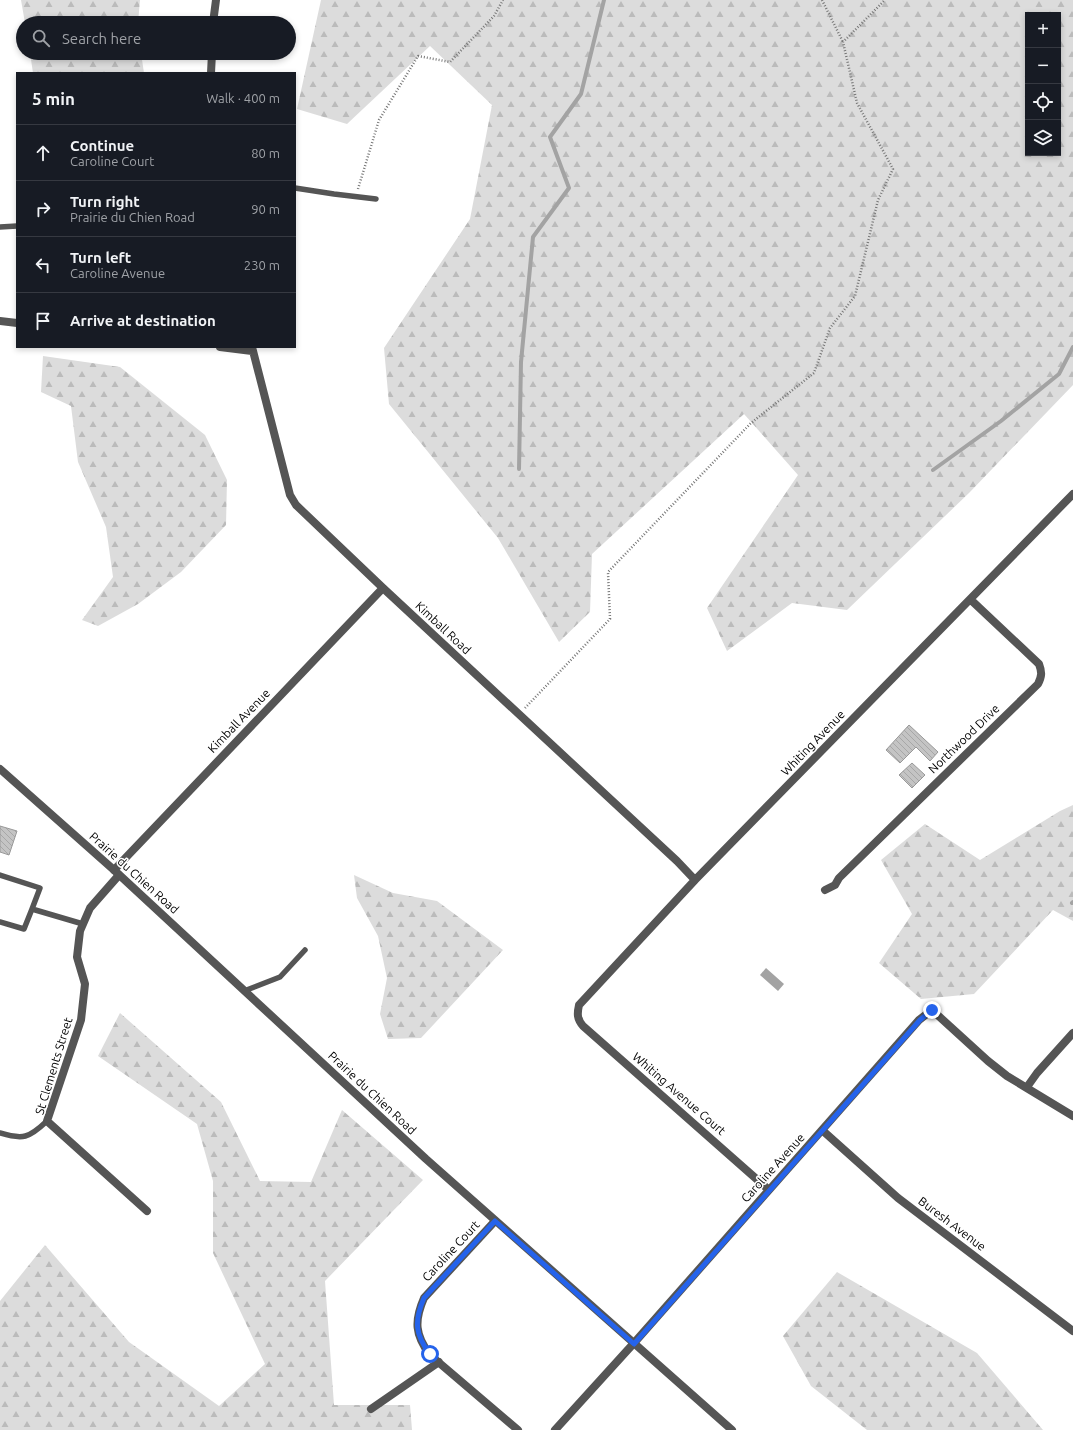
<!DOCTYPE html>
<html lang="en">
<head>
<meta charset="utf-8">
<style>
	body { margin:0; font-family:Ubuntu,sans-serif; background:#20242c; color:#f1f3f6 }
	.controls { position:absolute; right:12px; top:12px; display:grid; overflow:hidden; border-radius:0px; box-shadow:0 2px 6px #0003 }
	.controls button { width:36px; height:36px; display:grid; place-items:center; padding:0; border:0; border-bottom:1px solid #363941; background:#171b24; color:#f1f3f6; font:20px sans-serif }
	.stop { position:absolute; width:12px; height:12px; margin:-9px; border:3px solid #2563eb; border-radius:50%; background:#fff }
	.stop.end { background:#2563eb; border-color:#fff; box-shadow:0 1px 4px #0008 }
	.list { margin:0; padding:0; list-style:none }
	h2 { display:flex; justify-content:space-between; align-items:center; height:52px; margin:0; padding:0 16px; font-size:17px }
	h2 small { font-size:13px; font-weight:400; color:#9ea1a6 }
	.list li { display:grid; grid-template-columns:26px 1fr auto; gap:12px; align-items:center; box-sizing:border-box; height:56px; padding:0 16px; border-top:1px solid #363941 }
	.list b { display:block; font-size:15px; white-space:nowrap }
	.list p { margin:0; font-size:13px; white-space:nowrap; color:#9ea1a6 }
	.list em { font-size:13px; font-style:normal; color:#9ea1a6 }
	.icon { flex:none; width:22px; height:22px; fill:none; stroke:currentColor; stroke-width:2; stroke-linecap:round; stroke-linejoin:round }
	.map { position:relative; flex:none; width:1073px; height:1430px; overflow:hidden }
	.search { position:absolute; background:#171b24; box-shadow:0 2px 6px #0003; left:16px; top:16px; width:280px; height:44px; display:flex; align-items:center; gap:10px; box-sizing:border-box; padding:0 14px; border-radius:22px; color:#9ea1a6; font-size:15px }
	.panel { position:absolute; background:#171b24; box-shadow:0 2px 6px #0003; left:16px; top:72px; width:280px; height:276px; border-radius:0px }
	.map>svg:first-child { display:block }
	.forest { fill:url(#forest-firs); fill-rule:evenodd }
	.water { fill:#a3a3a3 }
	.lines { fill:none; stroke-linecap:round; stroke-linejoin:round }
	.stream { stroke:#a3a3a3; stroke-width:4 }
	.building { fill:url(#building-back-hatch); stroke:#999 }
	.path { stroke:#777; stroke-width:2.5; stroke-dasharray:1 2; stroke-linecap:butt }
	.service { stroke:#555; stroke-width:5.5 }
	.minor { stroke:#555; stroke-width:8 }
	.tertiary { stroke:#555; stroke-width:8 }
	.route { stroke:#2563eb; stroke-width:5 }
	.labels { text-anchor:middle; stroke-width:3; stroke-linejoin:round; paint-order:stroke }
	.street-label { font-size:12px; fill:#000; stroke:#fff }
</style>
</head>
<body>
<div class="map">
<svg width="1073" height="1430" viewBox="0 0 1073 1430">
	<defs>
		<pattern id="forest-firs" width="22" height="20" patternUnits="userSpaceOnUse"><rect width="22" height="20" fill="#dcdcdc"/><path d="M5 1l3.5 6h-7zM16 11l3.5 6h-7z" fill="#bbb"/></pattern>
		<pattern id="building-back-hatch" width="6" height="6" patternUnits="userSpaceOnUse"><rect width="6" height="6" fill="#c4c4c4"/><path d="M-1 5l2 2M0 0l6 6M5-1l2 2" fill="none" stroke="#a7a7a7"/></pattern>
	</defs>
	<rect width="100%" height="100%" fill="#fff"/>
	<path class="forest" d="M21,0h119l-2,23h-113z
		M321,0h752v385l-104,108 -122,117 -55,-7 -65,48 -20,-43 91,-133 -54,-61 -152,140 -2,58 -31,30 -61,-104 -109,-134 -5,-56 86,-129 22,-114 -62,-59 -83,78 -50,-15zM1028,15h30v138h-30z
		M30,53h111l3,20h-111z
		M43,356l77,11 85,68 22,45 -1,45 -45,47 -43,32 -40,22 -16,-6 31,-43 -7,-50 -28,-65 -7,-56 -30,-14z
		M1073,805v116l-20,-11 -79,84 -53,5 -42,-36 33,-49 -31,-54 44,-36 55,36 80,-49z
		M354,875l39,18 44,8 66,49 -82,88 -33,1 -8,-25 7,-36 -9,-42 -21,-38z
		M120,1013l101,89 39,79 51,1 31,-72 81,70 -98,101 9,124h76l2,25h-412v-129l45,-56 84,97 90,64 46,-42 -52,-111v-72l-16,-57 -99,-68z
		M837,1272l140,81 66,77h-176l-56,-44 -28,-50z"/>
	<path class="water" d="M766,968l18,16 -6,7 -18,-16z"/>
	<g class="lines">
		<path class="stream" d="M519,469l2,-107 12,-125 36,-49 -19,-51 31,-43 23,-94
			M933,470l68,-49 58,-47 14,-27
			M1072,903l1,-1"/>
	</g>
	<path class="building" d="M909,725l29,27 -8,9 -14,-14 -16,16 -14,-13z
		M912,763l13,12 -13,13 -13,-13z
		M0,826l17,5 -8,24 -9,-3z"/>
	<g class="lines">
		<path class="path" d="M822,0l21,42
			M358,189l21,-69 39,-64 32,6 44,-46 9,-16
			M525,708l85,-89 -2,-47 143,-149 63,-50 16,-45 25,-32 23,-96 15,-31 -36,-66 -14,-61 42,-42"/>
		<path class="service" d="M295,188l39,6 42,5
			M0,227l17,-1
			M0,875l40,13 -8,21
			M0,922l24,7 8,-20 51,15
			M244,991l36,-14 25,-27
			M0,1133c23,7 29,5 47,-12"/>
		<path class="minor" d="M213,23l3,-23
			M211,73l1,-20
			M0,321l17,2
			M220,347l32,4
			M252,347l38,148 6,10 87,83 294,273 18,19
			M114,870l269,-282
			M119,875l-29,33 -10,23 -3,26 8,27 -4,36 -34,101 100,90
			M825,890l10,-5 4,-7 199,-194c4,-8 4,-12 1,-20l-68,-64
			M1027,1087l10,-14 36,-40
			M822,1130l76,68 175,133
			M769,1190l-186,-164c-6,-7 -6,-12 -4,-21l116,-125 378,-386
			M495,1221l-71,77c-10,23 -9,37 6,57l88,75
			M371,1409l68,-47
			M555,1430l79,-87 285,-323 13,-10 56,51 19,15 66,40"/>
		<path class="tertiary" d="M0,769l114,101 312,289 306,271"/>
	</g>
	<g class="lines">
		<path class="route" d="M430,1354c-15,-19 -16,-33 -6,-56l71,-77 139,123 286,-324 12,-10"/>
	</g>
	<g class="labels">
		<g class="street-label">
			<text transform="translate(443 628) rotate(43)" y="4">Kimball Road</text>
			<text transform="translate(239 721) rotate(-46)" y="4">Kimball Avenue</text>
			<text transform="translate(964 739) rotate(-44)" y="4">Northwood Drive</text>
			<text transform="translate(813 743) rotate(-46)" y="4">Whiting Avenue</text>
			<text transform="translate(134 873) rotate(42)" y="4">Prairie du Chien Road</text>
			<text transform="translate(54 1066) rotate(-73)" y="4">St Clements Street</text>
			<text transform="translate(372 1093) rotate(43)" y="4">Prairie du Chien Road</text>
			<text transform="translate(679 1094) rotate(41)" y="4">Whiting Avenue Court</text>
			<text transform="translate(773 1168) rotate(-48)" y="4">Caroline Avenue</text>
			<text transform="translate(952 1224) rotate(37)" y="4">Buresh Avenue</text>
			<text transform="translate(451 1251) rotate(-47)" y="4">Caroline Court</text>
		</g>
	</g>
</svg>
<div class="controls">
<button>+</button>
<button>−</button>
<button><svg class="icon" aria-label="locate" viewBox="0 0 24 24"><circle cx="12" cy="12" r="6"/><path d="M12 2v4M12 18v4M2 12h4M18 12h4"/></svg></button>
<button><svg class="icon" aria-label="layers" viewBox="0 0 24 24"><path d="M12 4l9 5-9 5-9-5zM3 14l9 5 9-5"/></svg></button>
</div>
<div class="stop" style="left:430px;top:1354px"></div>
<div class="stop end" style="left:932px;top:1010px"></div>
<div class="search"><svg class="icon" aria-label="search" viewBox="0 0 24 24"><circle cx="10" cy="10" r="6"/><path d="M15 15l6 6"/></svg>Search here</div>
<section class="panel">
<h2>5 min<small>Walk · 400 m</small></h2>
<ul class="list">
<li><svg class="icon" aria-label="ahead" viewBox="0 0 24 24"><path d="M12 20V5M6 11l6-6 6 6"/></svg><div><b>Continue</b><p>Caroline Court</p></div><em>80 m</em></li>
<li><svg class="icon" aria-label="right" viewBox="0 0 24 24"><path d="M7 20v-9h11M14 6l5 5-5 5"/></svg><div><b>Turn right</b><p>Prairie du Chien Road</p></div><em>90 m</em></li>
<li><svg class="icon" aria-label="left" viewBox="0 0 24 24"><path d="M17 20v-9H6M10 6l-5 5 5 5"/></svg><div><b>Turn left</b><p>Caroline Avenue</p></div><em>230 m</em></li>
<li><svg class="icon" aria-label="arrive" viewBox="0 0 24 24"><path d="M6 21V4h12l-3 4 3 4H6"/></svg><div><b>Arrive at destination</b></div></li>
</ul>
</section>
</div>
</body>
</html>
